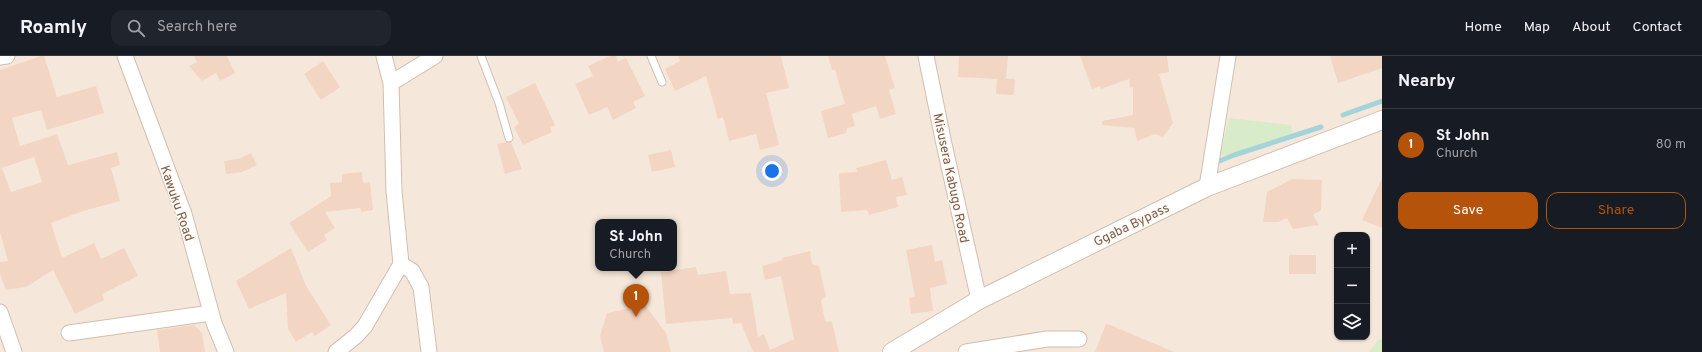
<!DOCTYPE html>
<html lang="en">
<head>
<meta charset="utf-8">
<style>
	body { margin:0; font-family:Overpass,sans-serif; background:#20242c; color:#f1f3f6 }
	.controls { position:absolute; right:12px; bottom:12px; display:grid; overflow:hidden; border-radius:8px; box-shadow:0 1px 3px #0004 }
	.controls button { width:36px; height:36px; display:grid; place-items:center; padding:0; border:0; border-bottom:1px solid #363941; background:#171b24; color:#f1f3f6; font:20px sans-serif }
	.you { position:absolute; left:772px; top:115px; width:14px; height:14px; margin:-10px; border:3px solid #fff; border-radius:50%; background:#1a73e8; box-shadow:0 0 0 6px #1a73e833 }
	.badge { display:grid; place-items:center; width:26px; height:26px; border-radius:50%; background:#b45309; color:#fff; font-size:13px; font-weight:700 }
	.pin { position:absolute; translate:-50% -33px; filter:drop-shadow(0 1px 2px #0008) }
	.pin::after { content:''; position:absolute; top:21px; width:14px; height:12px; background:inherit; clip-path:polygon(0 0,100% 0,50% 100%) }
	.popup { position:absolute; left:595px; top:163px; width:82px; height:52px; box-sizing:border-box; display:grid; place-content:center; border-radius:8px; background:#171b24; filter:drop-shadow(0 1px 3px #0005); font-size:13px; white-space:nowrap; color:#9ea1a6 }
	.popup b { font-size:15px; color:#f1f3f6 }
	.popup::after { content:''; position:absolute; left:50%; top:100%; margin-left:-8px; border:8px solid transparent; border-top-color:#171b24 }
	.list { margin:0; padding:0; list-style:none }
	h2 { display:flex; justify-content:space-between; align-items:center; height:52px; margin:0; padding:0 16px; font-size:17px }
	h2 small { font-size:13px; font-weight:400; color:#9ea1a6 }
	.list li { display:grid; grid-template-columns:26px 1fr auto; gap:12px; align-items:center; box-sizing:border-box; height:72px; padding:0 16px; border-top:1px solid #363941 }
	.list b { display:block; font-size:15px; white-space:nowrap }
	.list p { margin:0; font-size:13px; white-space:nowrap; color:#9ea1a6 }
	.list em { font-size:13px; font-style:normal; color:#9ea1a6 }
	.actions { display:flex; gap:8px; padding:12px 16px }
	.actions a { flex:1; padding:9px 0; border:1px solid #b45309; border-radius:12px; text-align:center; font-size:14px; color:#b45309 }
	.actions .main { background:#b45309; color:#fff }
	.icon { flex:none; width:22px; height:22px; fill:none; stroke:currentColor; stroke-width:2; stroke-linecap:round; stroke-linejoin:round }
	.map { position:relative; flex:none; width:1382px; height:296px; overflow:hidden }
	header { display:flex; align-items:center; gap:24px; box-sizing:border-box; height:56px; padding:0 20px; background:#171b24; border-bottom:1px solid #363941 }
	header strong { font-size:19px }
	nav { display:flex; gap:22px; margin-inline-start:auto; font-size:14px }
	.search { width:280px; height:36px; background:#20242c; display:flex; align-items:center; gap:10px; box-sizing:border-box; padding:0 14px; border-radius:12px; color:#9ea1a6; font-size:15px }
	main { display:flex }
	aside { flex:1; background:#171b24 }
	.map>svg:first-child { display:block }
	.residential { fill:#f5e8da; fill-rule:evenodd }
	.green { fill:#d8ecc9 }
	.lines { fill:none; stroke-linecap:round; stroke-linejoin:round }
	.stream { stroke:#a5d3da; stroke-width:5 }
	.building { fill:#f3d5c3; fill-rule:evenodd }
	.service-casing { stroke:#d1beb0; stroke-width:9 }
	.minor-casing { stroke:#d1beb0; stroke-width:17 }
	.tertiary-casing { stroke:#d1beb0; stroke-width:20 }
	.service { stroke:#fff; stroke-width:7 }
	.minor { stroke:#fff; stroke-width:15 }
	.tertiary { stroke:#fff; stroke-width:18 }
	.labels { text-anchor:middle; stroke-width:3; stroke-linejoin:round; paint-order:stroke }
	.street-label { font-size:13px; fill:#7a5c4d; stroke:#fffaf3 }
</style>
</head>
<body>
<header>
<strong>Roamly</strong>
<div class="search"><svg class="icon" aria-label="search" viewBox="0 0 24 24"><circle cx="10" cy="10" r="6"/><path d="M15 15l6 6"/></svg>Search here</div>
<nav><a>Home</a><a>Map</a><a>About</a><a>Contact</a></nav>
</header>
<main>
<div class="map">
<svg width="1382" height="296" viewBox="0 0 1382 296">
	<rect width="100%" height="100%" fill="#fdf6ec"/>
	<path class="residential" d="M0,0h1382v296h-1382zM598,166h76v46h-76zM1337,179h30v102h-30z"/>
	<path class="green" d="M1229,62l62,7 3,12 -74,19z
		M1379,283l3,1v12h-13z"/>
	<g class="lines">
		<path class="stream" d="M1343,59l39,-14
			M1212,108l22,-9 87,-28"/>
	</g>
	<path class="building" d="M41,0h3l13,41 39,-11 8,27 -57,17 -6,-20 -29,8 8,28 37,-12 11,31 49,-13 3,13 -9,3 9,33 -37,10 -32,12 11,35 32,-15 7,16 23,-11 14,28 -36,18 2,6 -29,14 -22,-44 -27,17 -20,3 -6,-16v-12l8,-1 -8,-29v-162zM34,101l8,25 -31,10 -9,-24z
		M194,0h33l8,17 -15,8 -4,-8 -14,8 -13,-15 8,-4z
		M610,0h6l2,6 8,-4 19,38 -12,6 3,6 -23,12 -6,-13 -18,8 -14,-31 18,-8 -5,-10z
		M678,0h103l8,32 -23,5 13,52 -19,5 -4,-16 -27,7 -6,-24 -5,2 -12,-43 -31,15 -10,-22 15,-8z
		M828,0h57l10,32 -6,2 7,24 -16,5 -4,-13 -24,8 3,12 -8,2 -1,5 -18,5 -7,-27 24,-7 -10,-34h-3z
		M959,0h49l-2,23h9l-1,16 -18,-1 1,-15 -39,-2z
		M1080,0h87l2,16 -10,2 14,49 -10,14 -8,-3 -18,7 -3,-13 -32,-3v-4l31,-6v-28l-3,1 -1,-9 -28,10 -1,-3 -8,3z
		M1330,0h52v12l-44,15z
		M323,5l17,26 -19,13 -17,-26z
		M535,27l20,42 -5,3 2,4 -29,13 -9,-18 5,-3 -13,-27z
		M506,86h5l11,27 -17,5 -8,-30z
		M671,94l4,17 -23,5 -4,-17z
		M251,97l6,12 -15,7 -16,2 -2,-13 14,-2z
		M886,104l6,20 10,-3 5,18 -11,2 2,10 -29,8 -2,-5 -26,2 -2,-39 18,-1 -1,-4z
		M362,116l1,11 7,-1 3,28 -12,2 -1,-4 -35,4 10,16 -11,7 3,5 -19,12 -19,-29 42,-27 -1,-13 12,-1v-8z
		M1382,122v50l-20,-8z
		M1292,123l30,1 -1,30 -8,5 6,10 -26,4 -6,-11 -9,4h-15l4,-30z
		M932,189l3,17 7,-2 5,24 -17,4 3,23 -22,3 -2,-16 6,-1 -9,-47z
		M291,192l15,38 25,39 -16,11 -3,-4 -16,10 -8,-13 -2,-36 -37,16 -13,-28z
		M810,195l2,13 7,2 4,18 3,12 -5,4 4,21 7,1 7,30h-86l-12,-29 -8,1 -1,-6 -66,6 -5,-52 35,-5 2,8 28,-4 4,23 21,-1 7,44 6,-3 6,16 24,-11 -13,-63 -16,4 -3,-14 21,-6 -1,-2z
		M1289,199h27v19h-27z
		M645,249l21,28 5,19h-67l-4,-16 7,-23z
		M1106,268h2l66,28h-79z
		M194,269l8,8 3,19h-45l-3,-22z"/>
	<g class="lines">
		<g class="service-casing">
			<path id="service" d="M481,0l18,47 10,35
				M651,0l11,26"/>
		</g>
		<g class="minor-casing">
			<path id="minor" d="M125,0l59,158 30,109 12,29
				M384,0l7,27
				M926,0l18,88 35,156
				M0,1l7,-1
				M1207,131l21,-131
				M401,208l-7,-73 -3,-108 44,-27
				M401,208l11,7 9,16 8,65
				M0,256l14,40
				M69,277l142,-20
				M336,296l20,-16 9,-10 36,-62
				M966,296l81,-13h32"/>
		</g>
		<g class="tertiary-casing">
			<path id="tertiary" d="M892,296l87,-52 228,-113 175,-67"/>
		</g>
		<use href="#service" class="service"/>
		<use href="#minor" class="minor"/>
		<use href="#tertiary" class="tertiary"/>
	</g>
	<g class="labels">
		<g class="street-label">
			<text transform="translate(952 122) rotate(78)" y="5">Misusera Kabugo Road</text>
			<text transform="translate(178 147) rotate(71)" y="5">Kawuku Road</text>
			<text transform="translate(1131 168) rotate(-26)" y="5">Ggaba Bypass</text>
		</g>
	</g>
</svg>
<div class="controls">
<button>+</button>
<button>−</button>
<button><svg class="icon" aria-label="layers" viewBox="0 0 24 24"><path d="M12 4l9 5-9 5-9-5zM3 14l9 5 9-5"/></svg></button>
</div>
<div class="you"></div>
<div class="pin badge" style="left:636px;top:261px">1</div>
<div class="popup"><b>St John</b>Church</div>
</div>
<aside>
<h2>Nearby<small></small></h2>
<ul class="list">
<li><span class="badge">1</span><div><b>St John</b><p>Church</p></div><em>80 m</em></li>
</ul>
<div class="actions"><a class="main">Save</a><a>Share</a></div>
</aside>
</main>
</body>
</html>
